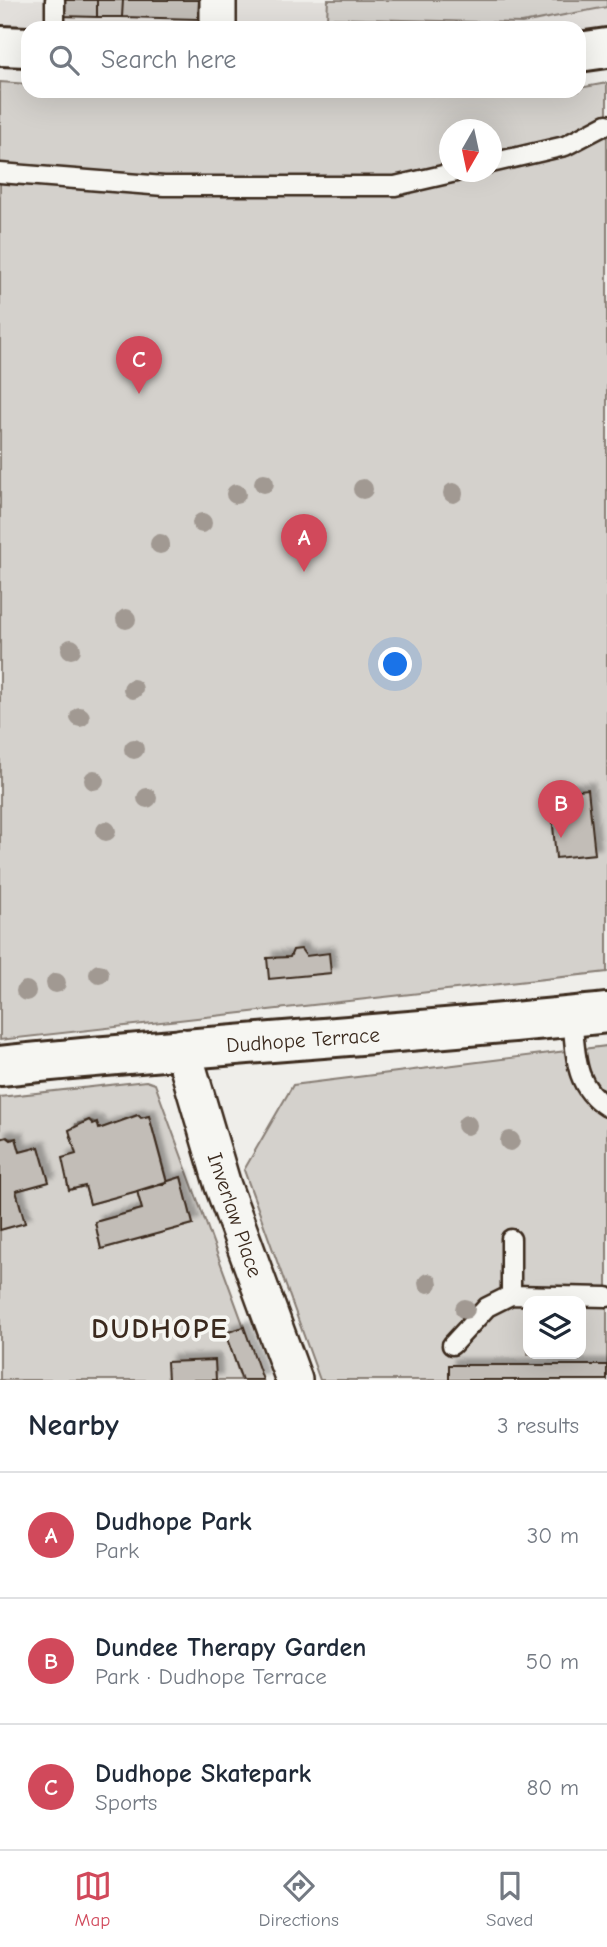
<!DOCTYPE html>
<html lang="en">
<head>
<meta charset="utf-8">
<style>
	body { margin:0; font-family:"Comic Neue",sans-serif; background:#f6f6f7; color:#1f2937 }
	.controls { position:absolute; right:21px; bottom:21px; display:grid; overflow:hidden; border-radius:14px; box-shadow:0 7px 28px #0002 }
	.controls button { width:63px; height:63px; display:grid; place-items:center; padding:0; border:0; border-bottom:2px solid #e0e1e3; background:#fff; color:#1f2937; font:35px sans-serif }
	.compass { position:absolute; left:439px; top:119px; width:63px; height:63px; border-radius:50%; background:#fff; box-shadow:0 7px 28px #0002; rotate:189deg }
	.you { position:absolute; left:396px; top:665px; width:24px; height:24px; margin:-18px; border:5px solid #fff; border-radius:50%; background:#1a73e8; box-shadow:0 0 0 10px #1a73e833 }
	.badge { display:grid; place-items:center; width:46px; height:46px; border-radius:50%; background:#d1495b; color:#fff; font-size:23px; font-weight:700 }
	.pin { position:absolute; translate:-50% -58px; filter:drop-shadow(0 2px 4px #0008) }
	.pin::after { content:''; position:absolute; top:37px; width:24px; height:21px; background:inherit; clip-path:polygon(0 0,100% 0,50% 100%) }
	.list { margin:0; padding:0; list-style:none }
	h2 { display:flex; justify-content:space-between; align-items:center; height:91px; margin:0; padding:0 28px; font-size:30px }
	h2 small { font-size:23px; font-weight:400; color:#747a83 }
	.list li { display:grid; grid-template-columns:46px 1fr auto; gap:21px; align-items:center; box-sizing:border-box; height:126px; padding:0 28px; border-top:2px solid #e0e1e3 }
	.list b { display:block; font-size:26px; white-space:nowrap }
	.list p { margin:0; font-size:23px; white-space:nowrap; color:#747a83 }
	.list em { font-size:23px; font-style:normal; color:#747a83 }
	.icon { flex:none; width:38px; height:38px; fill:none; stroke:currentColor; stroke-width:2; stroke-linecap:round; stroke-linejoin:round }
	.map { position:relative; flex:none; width:607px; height:1380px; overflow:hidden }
	.search { position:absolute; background:#fff; box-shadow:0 7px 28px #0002; left:21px; right:21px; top:21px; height:77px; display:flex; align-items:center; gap:18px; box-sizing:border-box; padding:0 24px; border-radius:21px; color:#747a83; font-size:26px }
	.sheet { height:469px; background:#fff }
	nav { display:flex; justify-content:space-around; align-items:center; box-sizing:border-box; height:98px; border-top:2px solid #e0e1e3; background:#fff; font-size:19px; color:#747a83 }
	nav a { display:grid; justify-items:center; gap:4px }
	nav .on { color:#d1495b }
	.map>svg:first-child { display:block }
	.built { fill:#e2dfdb }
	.green { fill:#d4d1cc; stroke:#887e75; stroke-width:2; fill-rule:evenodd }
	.building { fill:#c2bdb7; stroke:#3b2a1e; stroke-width:2; filter:url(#shadow) }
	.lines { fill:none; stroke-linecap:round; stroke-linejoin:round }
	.lane-casing { stroke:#3b2a1e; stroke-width:23 }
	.street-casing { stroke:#3b2a1e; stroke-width:40 }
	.secondary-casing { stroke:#3b2a1e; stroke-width:44 }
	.primary-casing { stroke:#3b2a1e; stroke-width:44 }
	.lane { stroke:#f6f6f2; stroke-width:18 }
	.street { stroke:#f6f6f2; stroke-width:35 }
	.secondary { stroke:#f6f6f2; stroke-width:38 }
	.primary { stroke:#f6f6f2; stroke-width:38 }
	.tree { fill:#a19992 }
	.labels { text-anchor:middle; stroke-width:7; stroke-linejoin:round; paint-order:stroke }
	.street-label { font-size:21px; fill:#3b2a1e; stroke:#f6f6f2 }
	.district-label { font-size:28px; font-weight:bold; letter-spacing:2px; fill:#3b2a1e; stroke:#f6f6f2 }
</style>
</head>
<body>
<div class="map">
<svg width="607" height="1380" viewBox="0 0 607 1380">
	<defs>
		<filter id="shadow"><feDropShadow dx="6" dy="-6" stdDeviation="2" flood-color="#0004"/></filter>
	</defs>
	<rect width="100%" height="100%" fill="#efeeea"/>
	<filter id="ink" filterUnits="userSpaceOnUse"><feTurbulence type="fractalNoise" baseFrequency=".0143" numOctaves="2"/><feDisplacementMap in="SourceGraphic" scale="14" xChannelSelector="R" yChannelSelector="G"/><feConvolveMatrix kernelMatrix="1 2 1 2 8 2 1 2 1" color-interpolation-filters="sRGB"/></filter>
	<g filter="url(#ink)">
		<path class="built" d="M0,0h607v34l-28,5v-11h-551l-28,3z"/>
		<path class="green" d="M328,0h279v7l-85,16 -195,-5z
			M0,82l28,2v7h247l230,6 74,-6v-3l28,-5v889l-607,68zM449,130h42v42h-42z
			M607,1046v334h-287l-76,-210 49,-85zM528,1301h53v53h-53z
			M146,1081l9,3 89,243 -18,6 15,47h-241v-150l25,-7 -9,-32 33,-9 -10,-35 -19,5 -4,-14 -16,1v-42zM137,1115l4,3 8,-2 18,65 14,-4 12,47 -92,25 -6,-27 47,-13 -5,-18 -47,13 -5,-18 -16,4 -2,-8 9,-28 -7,-24 6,-2 1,-4 13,-4 8,3 2,6z"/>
		<path class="building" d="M60,0h37v17l-37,-1z
			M97,0h26l-1,17h-25z
			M123,0h76l-1,19 -76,-2z
			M588,789l7,65 -39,4 -6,-65z
			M301,949l5,7 23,-3 2,20 -62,6 -2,-21 23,-1 3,-7z
			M138,1115l3,3 8,-2 18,67 -77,21 -5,-18 -16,4 -7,-32 14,-4 -7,-24 20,-10 4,4 4,-2 2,7z
			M7,1137l4,3 5,-2 4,14 19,-5 10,35 -33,9 9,32 -25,7v-91z
			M181,1177l12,47 -92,25 -6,-27 47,-13 -5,-18z
			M244,1327l19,53h-21l-17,-47z
			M215,1360l1,20h-48l-1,-18z
			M449,1365h158v15h-158z"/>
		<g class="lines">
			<g class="lane-casing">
				<path id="lane" d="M55,0v28
					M491,163l74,-17 42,-22
					M0,173l164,13h231l61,-14
					M572,1017c4,36 1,69 35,90
					M511,1295v-56
					M452,1345l35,-38 24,-12 96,2"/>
			</g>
			<g class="street-casing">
				<path id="street" d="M218,0v28
					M182,1047l41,139 71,194"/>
			</g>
			<g class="secondary-casing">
				<path id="secondary" d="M0,1066c202,-21 405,-32 607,-53"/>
			</g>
			<g class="primary-casing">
				<path id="primary" d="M0,46l28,1
					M579,52l28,-4"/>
			</g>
			<use href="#lane" class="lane"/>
			<use href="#street" class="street"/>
			<use href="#secondary" class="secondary"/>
			<use href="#primary" class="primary"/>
		</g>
		<g class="tree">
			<circle cx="264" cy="483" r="10"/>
			<circle cx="363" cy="489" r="10"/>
			<circle cx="453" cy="493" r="10"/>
			<circle cx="236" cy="494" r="10"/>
			<circle cx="202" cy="523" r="10"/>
			<circle cx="160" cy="544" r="10"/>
			<circle cx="126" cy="619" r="10"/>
			<circle cx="71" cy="649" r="10"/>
			<circle cx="133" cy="689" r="10"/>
			<circle cx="80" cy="717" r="10"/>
			<circle cx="134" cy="749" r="10"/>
			<circle cx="94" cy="780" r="10"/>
			<circle cx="147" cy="798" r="10"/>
			<circle cx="106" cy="831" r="10"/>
			<circle cx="99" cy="974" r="10"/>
			<circle cx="56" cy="983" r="10"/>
			<circle cx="26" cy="991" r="10"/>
			<circle cx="467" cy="1125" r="10"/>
			<circle cx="510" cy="1141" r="10"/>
			<circle cx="428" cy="1283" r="10"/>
			<circle cx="465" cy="1309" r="10"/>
		</g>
	</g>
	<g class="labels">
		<g class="street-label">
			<text transform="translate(303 1040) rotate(-4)" y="7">Dudhope Terrace</text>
			<text transform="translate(235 1215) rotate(71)" y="7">Inverlaw Place</text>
		</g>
		<g class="district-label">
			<text x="160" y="1338">DUDHOPE</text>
		</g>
	</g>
</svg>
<div class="controls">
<button><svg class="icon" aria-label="layers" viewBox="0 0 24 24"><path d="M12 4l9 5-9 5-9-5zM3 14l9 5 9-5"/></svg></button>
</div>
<svg class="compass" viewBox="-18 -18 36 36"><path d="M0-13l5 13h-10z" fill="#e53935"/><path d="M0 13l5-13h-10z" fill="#747a83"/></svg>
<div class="you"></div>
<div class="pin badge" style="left:304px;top:572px">A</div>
<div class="pin badge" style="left:561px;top:838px">B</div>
<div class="pin badge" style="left:139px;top:394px">C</div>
<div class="search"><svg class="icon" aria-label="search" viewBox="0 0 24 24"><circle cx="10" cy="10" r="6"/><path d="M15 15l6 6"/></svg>Search here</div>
</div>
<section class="sheet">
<h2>Nearby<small>3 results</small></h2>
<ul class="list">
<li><span class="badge">A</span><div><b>Dudhope Park</b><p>Park</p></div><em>30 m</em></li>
<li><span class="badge">B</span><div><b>Dundee Therapy Garden</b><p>Park · Dudhope Terrace</p></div><em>50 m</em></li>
<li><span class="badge">C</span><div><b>Dudhope Skatepark</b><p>Sports</p></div><em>80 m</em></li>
</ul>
</section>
<nav>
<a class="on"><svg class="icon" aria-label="map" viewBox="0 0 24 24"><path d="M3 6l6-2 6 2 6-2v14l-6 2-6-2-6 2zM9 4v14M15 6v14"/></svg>Map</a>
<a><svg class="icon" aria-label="directions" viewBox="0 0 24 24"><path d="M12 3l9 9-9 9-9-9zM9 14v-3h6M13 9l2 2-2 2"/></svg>Directions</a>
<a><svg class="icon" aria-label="saved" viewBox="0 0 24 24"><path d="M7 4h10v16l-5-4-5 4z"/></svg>Saved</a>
</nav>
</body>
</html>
